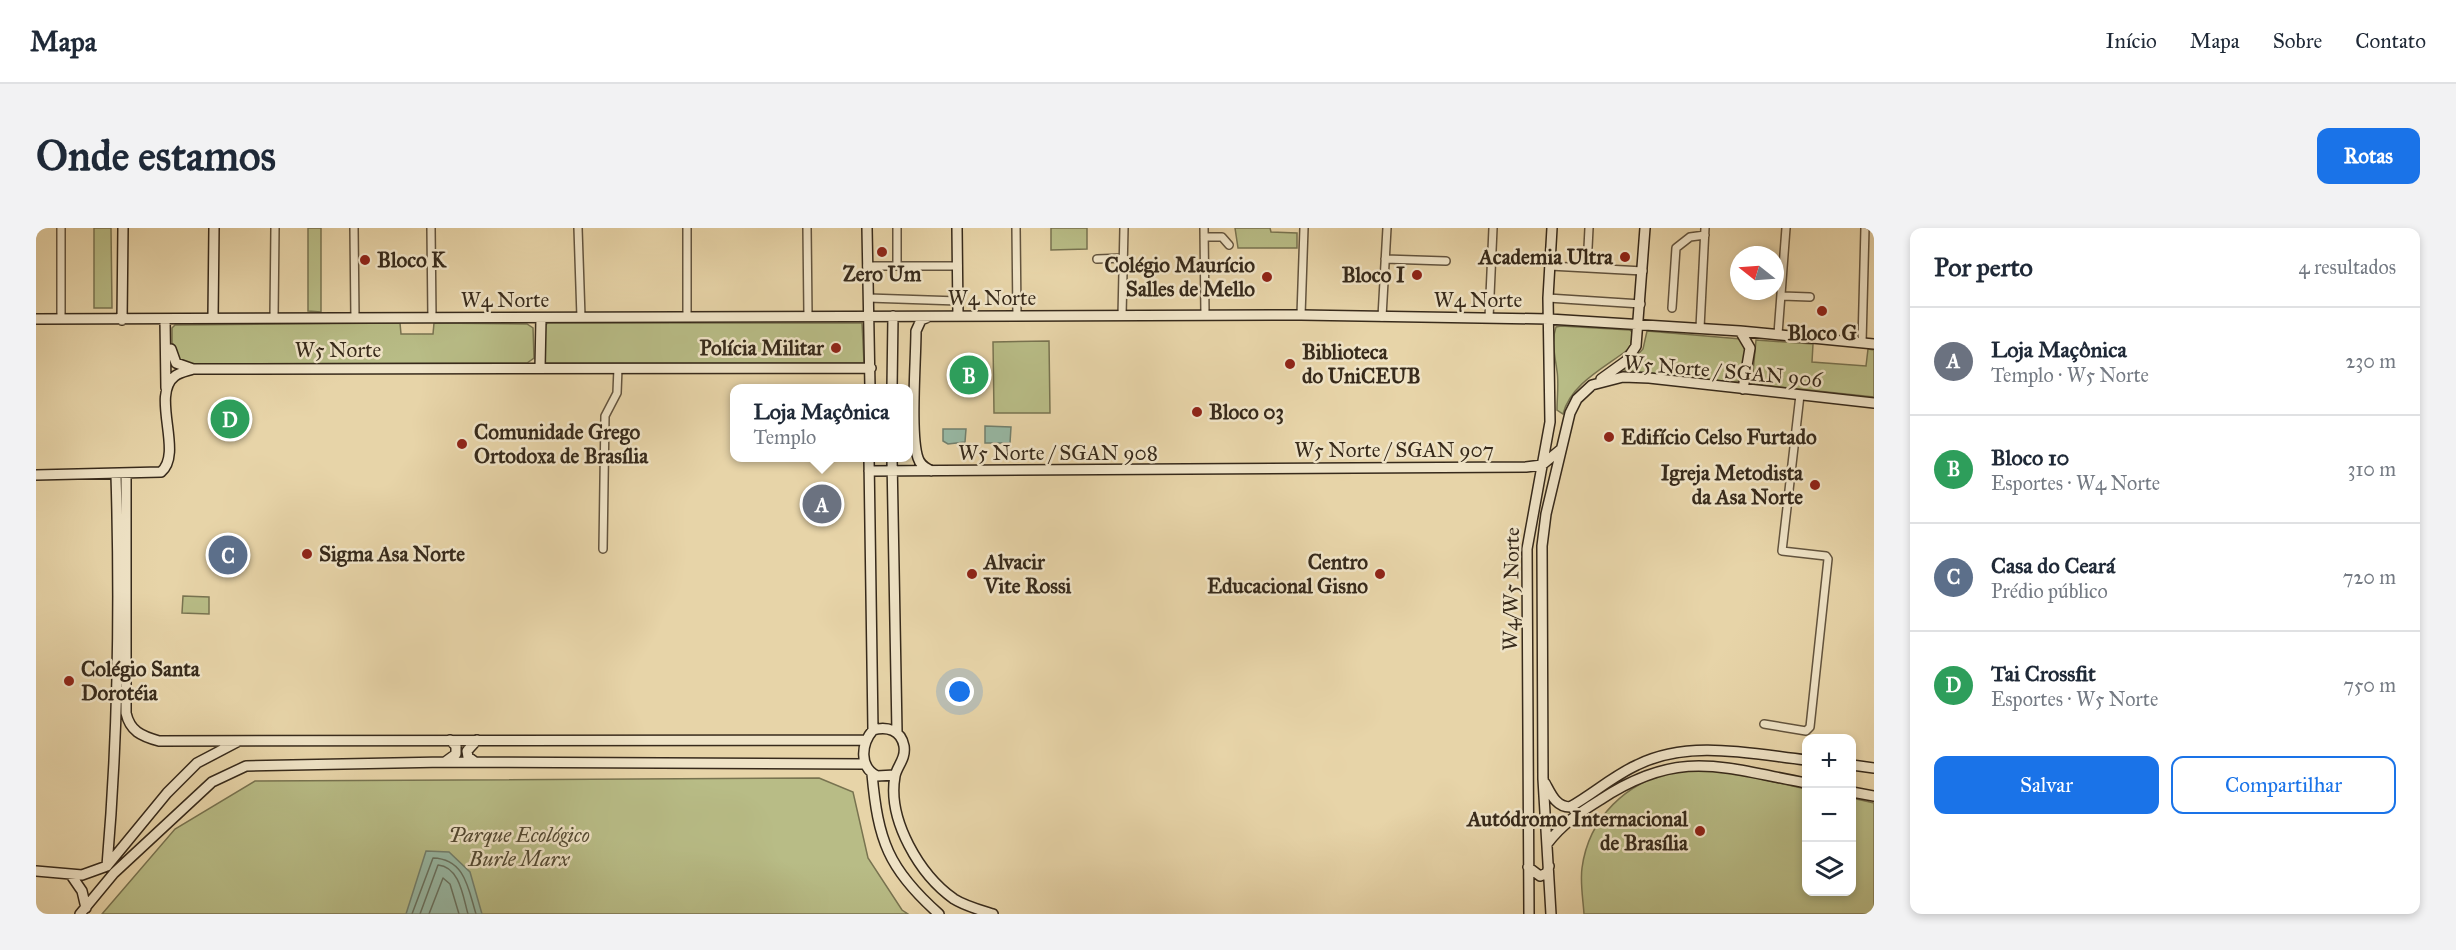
<!DOCTYPE html>
<html lang="pt">
<head>
<meta charset="utf-8">
<style>
	body { margin:0; font-family:"IM FELL Great Primer",serif; background:#f2f2f3; color:#1f2937 }
	.controls { position:absolute; right:18px; bottom:18px; display:grid; overflow:hidden; border-radius:12px; box-shadow:0 3px 9px #0003 }
	.controls button { width:54px; height:54px; display:grid; place-items:center; padding:0; border:0; border-bottom:2px solid #e0e1e3; background:#fff; color:#1f2937; font:30px sans-serif }
	.compass { position:absolute; left:1694px; top:18px; width:54px; height:54px; border-radius:50%; background:#fff; box-shadow:0 3px 9px #0003; rotate:287deg }
	.you { position:absolute; left:924px; top:464px; width:21px; height:21px; margin:-15px; border:4px solid #fff; border-radius:50%; background:#1a73e8; box-shadow:0 0 0 9px #1a73e833 }
	.badge { display:grid; place-items:center; width:39px; height:39px; border-radius:50%; background:#1a73e8; color:#fff; font-size:20px; font-weight:700 }
	.pin { position:absolute; translate:-50% -50%; border:3px solid #fff; box-shadow:0 2px 6px #0006 }
	.popup { position:absolute; left:694px; top:156px; width:183px; height:78px; box-sizing:border-box; display:grid; place-content:center; border-radius:12px; background:#fff; filter:drop-shadow(0 2px 4px #0005); font-size:20px; white-space:nowrap; color:#747a83 }
	.popup b { font-size:22px; color:#1f2937 }
	.popup::after { content:''; position:absolute; left:50%; top:100%; margin-left:-12px; border:12px solid transparent; border-top-color:#fff }
	.list { margin:0; padding:0; list-style:none }
	h2 { display:flex; justify-content:space-between; align-items:center; height:78px; margin:0; padding:0 24px; font-size:26px }
	h2 small { font-size:20px; font-weight:400; color:#747a83 }
	.list li { display:grid; grid-template-columns:39px 1fr auto; gap:18px; align-items:center; box-sizing:border-box; height:108px; padding:0 24px; border-top:2px solid #e0e1e3 }
	.list b { display:block; font-size:22px; white-space:nowrap }
	.list p { margin:0; font-size:20px; white-space:nowrap; color:#747a83 }
	.list em { font-size:20px; font-style:normal; color:#747a83 }
	.actions { display:flex; gap:12px; padding:18px 24px }
	.actions a { flex:1; padding:14px 0; border:2px solid #1a73e8; border-radius:12px; text-align:center; font-size:21px; color:#1a73e8 }
	.actions .main { background:#1a73e8; color:#fff }
	.icon { flex:none; width:33px; height:33px; fill:none; stroke:currentColor; stroke-width:2; stroke-linecap:round; stroke-linejoin:round }
	.map { position:relative; flex:none; width:1838px; height:686px; overflow:hidden; border-radius:12px }
	header { display:flex; align-items:center; gap:36px; box-sizing:border-box; height:84px; padding:0 30px; background:#fff; border-bottom:2px solid #e0e1e3 }
	header strong { font-size:28px }
	nav { display:flex; gap:33px; margin-inline-start:auto; font-size:21px }
	.intro { display:flex; align-items:center; justify-content:space-between; box-sizing:border-box; height:144px; padding:0 36px }
	h1 { margin:0; font-size:42px }
	.button { padding:15px 27px; border-radius:12px; background:#1a73e8; color:#fff; font-size:21px; font-weight:700 }
	main { display:flex; gap:36px; padding:0 36px }
	aside { flex:1; background:#fff; border-radius:12px; box-shadow:0 3px 9px #0003 }
	.map>svg:first-child { display:block }
	.green { fill:#b8bc86; stroke:#787350; stroke-width:1.5 }
	.water { fill:#97b8a4; stroke:#717f6d; stroke-width:1.5 }
	.lines { fill:none; stroke-linecap:round; stroke-linejoin:round }
	.shore { stroke:#677160; stroke-width:1.5 }
	.street-casing { stroke:#63543e; stroke-width:10 }
	.secondary-casing { stroke:#372a1b; stroke-width:12 }
	.street { stroke:#efe3c6; stroke-width:7 }
	.secondary { stroke:#efe3c6; stroke-width:9 }
	.poi-dot { fill:#8f2418; stroke:#efe3c6; stroke-width:2 }
	.labels { text-anchor:middle; stroke-width:5; stroke-linejoin:round; paint-order:stroke }
	.poi-label { font-size:21px; font-weight:bold; fill:#372a1b; stroke:#efe3c6; text-anchor:start }
	.street-label { font-size:21px; fill:#372a1b; stroke:#efe3c6 }
	.park-label { font-size:21px; font-style:italic; fill:#514730; stroke:#efe3c6 }
</style>
</head>
<body>
<header>
<strong>Mapa</strong>
<nav><a>Início</a><a>Mapa</a><a>Sobre</a><a>Contato</a></nav>
</header>
<div class="intro"><h1>Onde estamos</h1><a class="button">Rotas</a></div>
<main>
<div class="map">
<svg width="1838" height="686" viewBox="0 0 1838 686">
	<rect width="100%" height="100%" fill="#e7d4a8"/>
	<filter id="stains"><feTurbulence type="fractalNoise" baseFrequency=".00333" numOctaves="4"/><feColorMatrix values="0 0 0 0 .2 0 0 0 0 .09 0 0 0 0 .02 0 0 0 .5 -.17"/></filter>
	<radialGradient id="worn" r=".72"><stop offset=".6" stop-color="#630" stop-opacity="0"/><stop offset="1" stop-color="#630" stop-opacity=".3"/></radialGradient>
	<path class="green" d="M58,0h17l1,80h-18z
		M272,0h13v84l-13,-1z
		M1015,0h36v21l-36,1z
		M1199,0h35l1,4 26,1v15h-59z
		M364,95l1,11h32l1,-11 93,1 6,4 1,30 -7,5 -349,1 -6,-7v-29l3,-3z
		M512,95h314l2,40h-319l-2,-36z
		M1525,98l69,4 3,3 -3,15c-24,19 -59,35 -67,66l-6,-4c0,-13 2,-27 0,-39 -2,-15 -6,-30 -1,-44z
		M1611,103l94,8c6,12 7,31 -2,42l-7,1 -109,-12 20,-21z
		M1720,112l57,4 -1,18 54,4 2,-17 6,1v47l-122,-13z
		M1013,113l1,72h-56l-1,-71z
		M147,368l26,1v17l-27,-1z
		M1639,542l50,1 81,18v103h46v-94l22,5v111h-290c-1,-15 -4,-32 -2,-46 7,-52 45,-85 93,-98z
		M783,550l34,14 15,66 34,52 6,4h-806l73,-85 80,-48z"/>
	<path class="water" d="M949,198l26,1 -1,16h-25z
		M907,201h23l-1,13 -17,2 -5,-3z
		M390,623l23,1 21,20 12,42h-76z"/>
	<g class="lines">
		<path class="shore" d="M376,686l21,-56c32,1 35,30 43,56
			M384,686l18,-49c22,2 25,32 30,49
			M393,686l14,-36 7,6 9,30"/>
		<g class="street-casing">
			<path id="street" d="M318,0l1,90
				M395,0l1,90
				M542,0l3,89
				M651,0v89
				M771,0l1,87
				M861,0v38
				M980,0l1,88
				M1168,0l1,86
				M1168,9h18l7,8
				M1061,31l27,-1
				M1349,31l61,2
				M831,38h91
				M1514,38l93,5
				M1551,40l2,-40
				M1746,68l28,1
				M832,70l90,3
				M1512,70l93,6
				M1636,80l4,-60 14,-11 15,-2
				M1265,87l3,-87
				M1086,88l2,-88
				M238,89l1,-89
				M1346,89l5,-89
				M1453,90l4,-90
				M25,91v-91
				M1664,100l5,-100
				M1742,106l8,-106
				M1826,115l3,-115
				M567,321l2,-133 12,-23 1,-25
				M1728,496l42,7 4,-4 18,-168 -2,-3 -44,-5 18,-156"/>
		</g>
		<g class="secondary-casing">
			<path id="secondary" d="M831,0l3,160
				M921,0l1,88
				M892,89l-7,3 -5,11c0,30 -6,103 2,127 2,7 7,9 13,13
				M177,90l1,-90
				M0,91l1265,-4 248,4 191,12 134,13
				M86,92l1,-92
				M129,92l1,68
				M1704,103l10,17 -7,41
				M135,121l5,14 17,6
				M504,140l1,-50
				M1565,151l25,-18 10,-15 9,-118
				M856,160l1,-72
				M833,230l4,272
				M856,230l5,274
				M833,243l657,-4 16,-2 18,-15
				M90,246v239c4,18 15,23 33,28l706,-1
				M0,247l125,-3c23,-19 -11,-77 14,-96 5,-4 13,-5 18,-7l678,-1
				M409,534l11,-8v-8l-6,-6
				M439,534l-7,-5 -1,-6 10,-11
				M1816,537l22,3
				M836,546c6,66 16,95 67,140
				M859,547l-18,1c-18,-9 -16,-32 -4,-46 14,-4 28,0 31,16 2,13 -7,20 -9,30 -8,44 25,99 59,123 11,7 26,11 39,15
				M1509,555c6,11 11,24 25,24 23,-13 43,-31 67,-42 52,-26 115,-11 169,-5
				M1816,564l22,4
				M1511,616c15,-20 32,-31 53,-44 79,-52 120,-33 206,-17
				M71,638c11,-129 13,-261 9,-391
				M1492,639l12,9 7,-3 2,-7
				M0,643l46,4 25,-9 60,-73 30,-30 40,-21
				M35,647l11,16 4,17
				M44,686l34,-41 98,-91 34,-16 199,-4 420,2
				M1493,686l-2,-365 23,-127 -2,-124 4,-70
				M1515,686l-8,-135 -1,-233 4,-32 24,-101 7,-14 15,-14 31,-8 26,1 225,25"/>
		</g>
		<use href="#street" class="street"/>
		<use href="#secondary" class="secondary"/>
	</g>
	<g class="poi-dot">
		<circle cx="846" cy="24" r="6"/>
		<circle cx="1589" cy="29" r="6"/>
		<circle cx="329" cy="32" r="6"/>
		<circle cx="1381" cy="47" r="6"/>
		<circle cx="1231" cy="49" r="6"/>
		<circle cx="1786" cy="83" r="6"/>
		<circle cx="800" cy="120" r="6"/>
		<circle cx="1254" cy="136" r="6"/>
		<circle cx="1161" cy="184" r="6"/>
		<circle cx="1573" cy="209" r="6"/>
		<circle cx="426" cy="216" r="6"/>
		<circle cx="1779" cy="257" r="6"/>
		<circle cx="271" cy="326" r="6"/>
		<circle cx="936" cy="346" r="6"/>
		<circle cx="1344" cy="346" r="6"/>
		<circle cx="33" cy="453" r="6"/>
		<circle cx="1664" cy="603" r="6"/>
	</g>
	<g class="labels">
		<g class="poi-label">
			<text x="1577" y="36" text-anchor="end">Academia Ultra</text>
			<text x="341" y="39">Bloco K</text>
			<text x="1219" y="44" text-anchor="end">Colégio Maurício<tspan x="1219" dy="24">Salles de Mello</tspan></text>
			<text x="846" y="53" text-anchor="middle">Zero Um</text>
			<text x="1369" y="54" text-anchor="end">Bloco I</text>
			<text x="1786" y="112" text-anchor="middle">Bloco G</text>
			<text x="788" y="127" text-anchor="end">Polícia Militar</text>
			<text x="1266" y="131">Biblioteca<tspan x="1266" dy="24">do UniCEUB</tspan></text>
			<text x="1173" y="191">Bloco 03</text>
			<text x="438" y="211">Comunidade Grego<tspan x="438" dy="24">Ortodoxa de Brasília</tspan></text>
			<text x="1585" y="216">Edifício Celso Furtado</text>
			<text x="1767" y="252" text-anchor="end">Igreja Metodista<tspan x="1767" dy="24">da Asa Norte</tspan></text>
			<text x="283" y="333">Sigma Asa Norte</text>
			<text x="948" y="341">Alvacir<tspan x="948" dy="24">Vite Rossi</tspan></text>
			<text x="1332" y="341" text-anchor="end">Centro<tspan x="1332" dy="24">Educacional Gisno</tspan></text>
			<text x="45" y="448">Colégio Santa<tspan x="45" dy="24">Dorotéia</tspan></text>
			<text x="1652" y="598" text-anchor="end">Autódromo Internacional<tspan x="1652" dy="24">de Brasília</tspan></text>
		</g>
		<g class="street-label">
			<text x="956" y="77">W4 Norte</text>
			<text x="469" y="79">W4 Norte</text>
			<text x="1442" y="79">W4 Norte</text>
			<text x="302" y="129">W5 Norte</text>
			<text transform="translate(1687 143) rotate(5)" y="7">W5 Norte / SGAN 906</text>
			<text x="1358" y="229">W5 Norte / SGAN 907</text>
			<text x="1022" y="232">W5 Norte / SGAN 908</text>
			<text transform="translate(1475 361) rotate(-89)" y="7">W4/W5 Norte</text>
		</g>
		<g class="park-label">
			<text x="483" y="614">Parque Ecológico<tspan x="483" dy="24">Burle Marx</tspan></text>
		</g>
	</g>
	<rect width="100%" height="100%" filter="url(#stains)"/>
	<rect width="100%" height="100%" fill="url(#worn)"/>
</svg>
<div class="controls">
<button>+</button>
<button>−</button>
<button><svg class="icon" aria-label="layers" viewBox="0 0 24 24"><path d="M12 4l9 5-9 5-9-5zM3 14l9 5 9-5"/></svg></button>
</div>
<svg class="compass" viewBox="-18 -18 36 36"><path d="M0-13l5 13h-10z" fill="#e53935"/><path d="M0 13l5-13h-10z" fill="#747a83"/></svg>
<div class="you"></div>
<div class="pin badge" style="left:786px;top:276px;background:#6b7280">A</div>
<div class="popup"><b>Loja Maçônica</b>Templo</div>
<div class="pin badge" style="left:933px;top:147px;background:#2e9e5b">B</div>
<div class="pin badge" style="left:192px;top:327px;background:#5c6f8a">C</div>
<div class="pin badge" style="left:194px;top:191px;background:#2e9e5b">D</div>
</div>
<aside>
<h2>Por perto<small>4 resultados</small></h2>
<ul class="list">
<li><span class="badge" style="background:#6b7280">A</span><div><b>Loja Maçônica</b><p>Templo · W5 Norte</p></div><em>230 m</em></li>
<li><span class="badge" style="background:#2e9e5b">B</span><div><b>Bloco 10</b><p>Esportes · W4 Norte</p></div><em>310 m</em></li>
<li><span class="badge" style="background:#5c6f8a">C</span><div><b>Casa do Ceará</b><p>Prédio público</p></div><em>720 m</em></li>
<li><span class="badge" style="background:#2e9e5b">D</span><div><b>Tai Crossfit</b><p>Esportes · W5 Norte</p></div><em>750 m</em></li>
</ul>
<div class="actions"><a class="main">Salvar</a><a>Compartilhar</a></div>
</aside>
</main>
</body>
</html>
